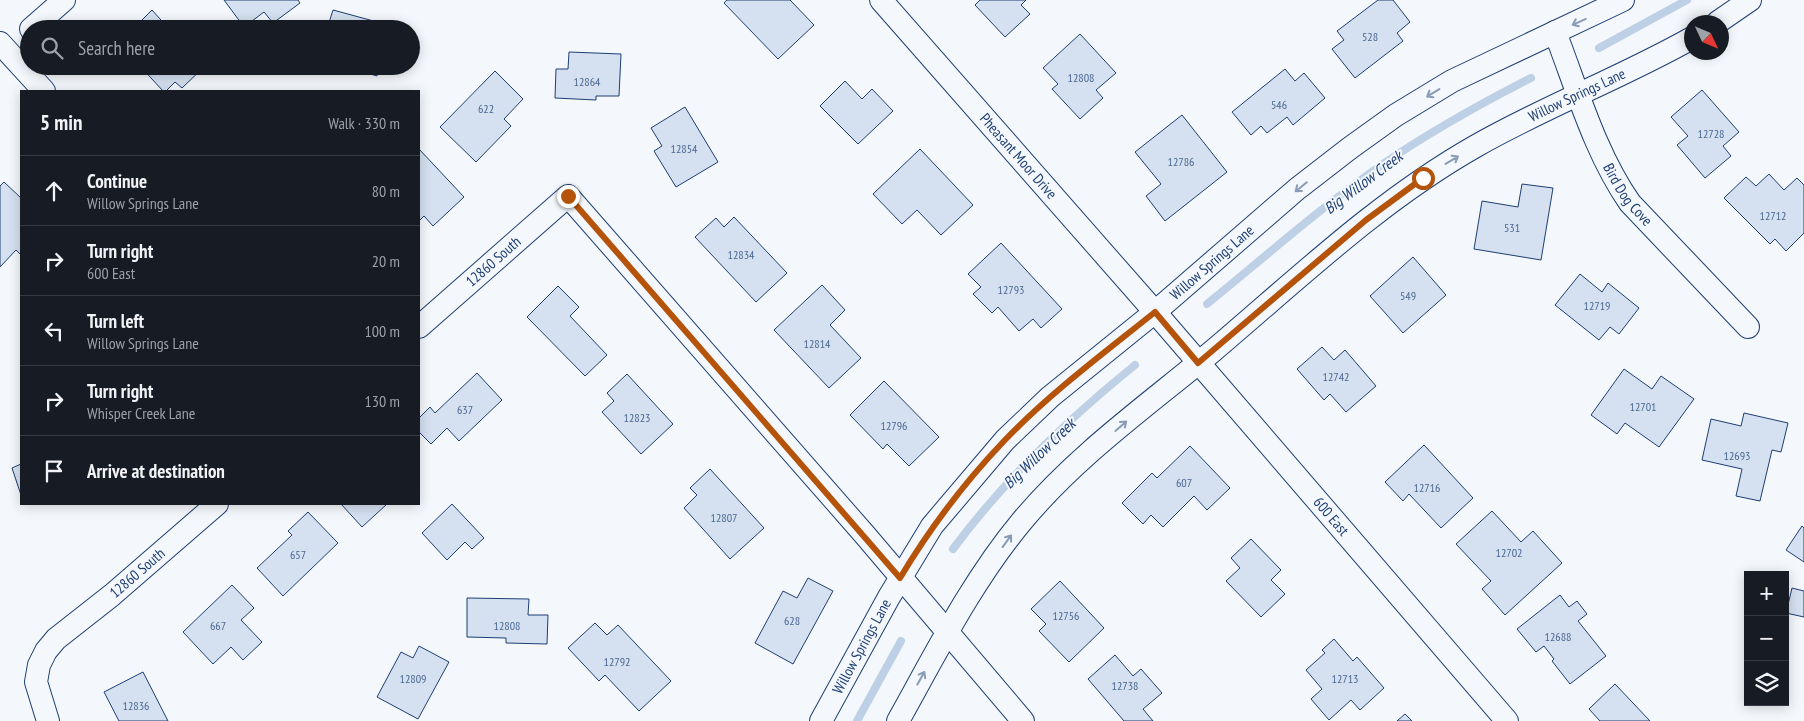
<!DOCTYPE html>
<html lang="en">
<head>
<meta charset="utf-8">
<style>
	body { margin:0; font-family:"PT Sans Narrow",sans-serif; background:#20242c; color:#f1f3f6 }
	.controls { position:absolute; right:15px; bottom:15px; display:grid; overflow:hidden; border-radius:0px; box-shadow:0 2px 12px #0003 }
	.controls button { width:45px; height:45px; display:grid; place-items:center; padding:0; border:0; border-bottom:1px solid #363941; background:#171b24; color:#f1f3f6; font:25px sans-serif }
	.compass { position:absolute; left:1684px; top:15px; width:45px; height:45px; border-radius:50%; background:#171b24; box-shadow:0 2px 12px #0003; rotate:134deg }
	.stop { position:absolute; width:15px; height:15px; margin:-11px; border:4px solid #b45309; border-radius:50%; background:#fff }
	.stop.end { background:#b45309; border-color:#fff; box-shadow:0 1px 5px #0008 }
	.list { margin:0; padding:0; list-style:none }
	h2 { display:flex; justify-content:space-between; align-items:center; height:65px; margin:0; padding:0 20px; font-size:21px }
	h2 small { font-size:16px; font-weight:400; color:#9ea1a6 }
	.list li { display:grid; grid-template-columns:32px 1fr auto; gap:15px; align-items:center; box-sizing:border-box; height:70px; padding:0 20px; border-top:1px solid #363941 }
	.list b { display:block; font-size:19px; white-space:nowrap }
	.list p { margin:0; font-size:16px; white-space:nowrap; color:#9ea1a6 }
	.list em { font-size:16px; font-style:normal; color:#9ea1a6 }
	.icon { flex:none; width:28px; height:28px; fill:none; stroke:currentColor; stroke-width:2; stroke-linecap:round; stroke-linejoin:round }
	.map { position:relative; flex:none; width:1804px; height:721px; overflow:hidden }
	.search { position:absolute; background:#171b24; box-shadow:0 2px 12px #0003; left:20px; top:20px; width:400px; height:55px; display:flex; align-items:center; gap:12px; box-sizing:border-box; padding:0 18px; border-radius:28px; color:#9ea1a6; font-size:19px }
	.panel { position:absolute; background:#171b24; box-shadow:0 2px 12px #0003; left:20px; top:90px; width:400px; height:415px; border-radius:0px }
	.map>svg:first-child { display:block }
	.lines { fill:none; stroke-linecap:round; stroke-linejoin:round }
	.stream { stroke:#bed0e5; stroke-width:8 }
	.building { fill:#d5e0f0; stroke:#1d3f73 }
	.street-casing { stroke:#1d3f73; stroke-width:24 }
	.street { stroke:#f4f7fb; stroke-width:22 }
	.oneway { stroke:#889bb7 }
	.route { stroke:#b45309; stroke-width:6 }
	.labels { text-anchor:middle; stroke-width:4; stroke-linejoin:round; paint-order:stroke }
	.number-label { font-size:12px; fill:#4b6792 }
	.street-label { font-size:15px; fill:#1d3f73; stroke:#f4f7fb }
	.water-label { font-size:16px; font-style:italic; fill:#1d3f73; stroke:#f4f7fb }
</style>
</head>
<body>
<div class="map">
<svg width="1804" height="721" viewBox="0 0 1804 721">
	<rect width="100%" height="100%" fill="#f4f7fb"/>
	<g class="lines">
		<path class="stream" d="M1599,48l88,-48
			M1207,304c58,-47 114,-97 176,-140 47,-32 97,-60 148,-86
			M953,549c52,-70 114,-129 182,-184
			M857,721l44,-80"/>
	</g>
	<path class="building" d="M224,0h74l2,3 -27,20 -9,-11 -20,15z
		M727,0h63l24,25 -36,34 -54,-56z
		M980,0h46l-5,5 9,9 -25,23 -30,-32z
		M1378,0h15l17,22 -13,11 6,8 -48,37 -23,-29 12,-9 -7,-9z
		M152,10l17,19h-36z
		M333,10l59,16 -1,3h-64z
		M1080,34l36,39 -20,17 7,8 -23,21 -28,-30 6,-5 -15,-16z
		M569,52l52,2 -2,42h-23v4l-41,-2 1,-29h12z
		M140,66h65l-23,22 -7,-6 -9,9h-3z
		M343,66h37l-3,10z
		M1285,69l10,12 9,-8 21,25 -32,27 -6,-8 -20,16 -6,-7 -10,9 -19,-23z
		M495,71l28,28 -19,20 7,7 -35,36 -36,-35z
		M845,81l17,18 10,-10 21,22 -35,33 -38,-38z
		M1702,90l37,42 -16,14 8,10 -26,22 -28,-33 11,-9 -17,-19z
		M685,107l33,55 -42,25 -22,-36 8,-5 -11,-18z
		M1182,115l45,57 -62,49 -19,-25 15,-12 -26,-32z
		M419,149l45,48 -31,29 -9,-10 -5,5z
		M920,149l53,56 -32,30 -24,-25 -15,14 -29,-30z
		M1769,174l15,16 13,-12 7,7v48l-18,18 -11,-12 -5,5 -46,-46 22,-21 10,9z
		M4,182l17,16v57l-5,-5 -16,17v-81z
		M1522,184l31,4 -12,72 -67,-11 8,-48 36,6z
		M734,217l53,56 -31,29 -61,-65 21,-19 8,9z
		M1001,243l61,66 -21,19 -8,-9 -14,12 -21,-24 -6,6 -19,-19 8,-7 -13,-13z
		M1413,257l33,38 -43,38 -33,-37z
		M1580,274l22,18 6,-9 31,25 -20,26 -9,-7 -11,13 -44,-35z
		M822,285l23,25 -15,15 31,33 -32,30 -55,-58z
		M558,286l21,21 -9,9 37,39 -22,21 -58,-59z
		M1322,347l12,13 11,-10 31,36 -30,26 -16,-18 -6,6 -27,-31z
		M1624,369l28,20 9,-13 33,23 -35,48 -34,-24 -8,11 -26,-19z
		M477,373l25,27 -43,41 -12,-13 -16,16 -12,-12v-14l11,-11 5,6z
		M627,374l46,50 -32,30 -39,-42 12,-11 -7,-8z
		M884,381l55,56 -30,29 -22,-22 -4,5 -33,-34z
		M1744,413l44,10 -7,29 -9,-2 -12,51 -24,-5 6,-27 -40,-9 9,-41 30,7z
		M1424,445l49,53 -32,30 -32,-34 -6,7 -18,-19z
		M1190,446l40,42 -23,22 -13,-14 -31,31 -12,-12 -8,9 -21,-21 30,-30 5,5z
		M21,464v31l-9,-27z
		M710,469l54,59 -34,31 -46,-51 13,-13 -7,-7z
		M341,504h46l-25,23z
		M452,504l32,34 -12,11 -7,-7 -18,18 -25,-27z
		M1492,511l29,31 12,-11 29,32 -57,52 -23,-26 9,-8 -35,-37z
		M308,512l30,31 -55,53 -26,-28 35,-33 -4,-4z
		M1802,526l2,2v34l-18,-12z
		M1251,539l30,31 -10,10 14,14 -24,23 -35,-36 14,-13 -9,-10z
		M808,578l25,13 -40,73 -38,-21 28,-52 14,7z
		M1060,581l44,47 -35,34 -30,-31 7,-7 -15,-15z
		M232,585l22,23 -13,12 21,22 -19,18 -12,-13 -18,17 -30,-32z
		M1792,588l12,3v26l-18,-4z
		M1560,595l9,12 8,-6 10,13 -9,7 28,35 -36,28 -18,-23 2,-2 -10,-13 -8,6 -19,-23z
		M467,598l62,1 -1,16h20l-1,29 -41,-1v-5l-39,-1z
		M595,623l12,12 11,-10 53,56 -32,30 -34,-36 -6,6 -31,-33z
		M1334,639l19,22 4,-4 27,31 -24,22 -9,-10 -22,20 -18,-21 11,-10 -16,-19 19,-17 -3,-3z
		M419,646l30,16 -31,57 -41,-22 24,-45 12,6z
		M1115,655l18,21 8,-7 21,24 -19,16 10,12h-29l-36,-42z
		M143,672l25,49h-49l-15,-29z
		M1615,684l35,37h-50l-11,-12z
		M1405,714l7,7h-15z"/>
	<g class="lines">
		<g class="street-casing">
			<g id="street">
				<path id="s1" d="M881,0l274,312 352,409"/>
				<path d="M1718,22l32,-22"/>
				<path d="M31,29l33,-29"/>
				<path id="s2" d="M1555,32c22,57 40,121 75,171l118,124"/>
				<path d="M0,43l44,48"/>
				<path id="s3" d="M419,327l149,-131 297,339 158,186"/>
				<path id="s4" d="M48,721l-12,-39 3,-17 7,-14 10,-12 56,-44 105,-91"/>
				<path id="s5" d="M821,721l68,-124 43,-71 73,-86 45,-43 105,-85 142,-123 53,-41 46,-33 56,-34 171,-81"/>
				<path id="s6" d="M898,721c38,-68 74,-140 124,-200 55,-66 126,-116 192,-171 85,-72 165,-149 262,-204 70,-40 145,-68 216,-108"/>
			</g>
		</g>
		<use href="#street" class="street"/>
	</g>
	<defs><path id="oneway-shaft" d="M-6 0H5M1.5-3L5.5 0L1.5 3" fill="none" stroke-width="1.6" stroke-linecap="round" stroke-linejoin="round" transform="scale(1.25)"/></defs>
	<g class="oneway">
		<use href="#oneway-shaft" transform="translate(1579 22) rotate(156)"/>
		<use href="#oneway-shaft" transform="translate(1433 93) rotate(149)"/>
		<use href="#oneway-shaft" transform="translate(1452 160) rotate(-31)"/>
		<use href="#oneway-shaft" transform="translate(1301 187) rotate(141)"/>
		<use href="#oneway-shaft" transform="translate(1121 426) rotate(-41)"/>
		<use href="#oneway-shaft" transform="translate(1007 541) rotate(-54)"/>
		<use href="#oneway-shaft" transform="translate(921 678) rotate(-61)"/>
	</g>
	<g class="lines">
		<path class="route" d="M568,196l332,382c30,-50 64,-95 104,-137 46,-48 100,-88 151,-129l43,51 168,-143 57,-42"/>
	</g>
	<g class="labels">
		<g class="number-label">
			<text x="1370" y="41">528</text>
			<text x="1081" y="82">12808</text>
			<text x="587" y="86">12864</text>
			<text x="1279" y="109">546</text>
			<text x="486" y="113">622</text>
			<text x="1711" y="138">12728</text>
			<text x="684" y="153">12854</text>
			<text x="1181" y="166">12786</text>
			<text x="1773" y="220">12712</text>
			<text x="1512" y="232">531</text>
			<text x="741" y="259">12834</text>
			<text x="1011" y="294">12793</text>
			<text x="1408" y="300">549</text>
			<text x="1597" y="310">12719</text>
			<text x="817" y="348">12814</text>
			<text x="1336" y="381">12742</text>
			<text x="1643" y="411">12701</text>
			<text x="465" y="414">637</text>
			<text x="637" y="422">12823</text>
			<text x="894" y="430">12796</text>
			<text x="1737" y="460">12693</text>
			<text x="1184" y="487">607</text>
			<text x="1427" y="492">12716</text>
			<text x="724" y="522">12807</text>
			<text x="1509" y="557">12702</text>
			<text x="298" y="559">657</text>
			<text x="1066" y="620">12756</text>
			<text x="792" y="625">628</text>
			<text x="218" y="630">667</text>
			<text x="507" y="630">12808</text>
			<text x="1558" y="641">12688</text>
			<text x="617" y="666">12792</text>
			<text x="413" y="683">12809</text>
			<text x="1345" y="683">12713</text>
			<text x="1125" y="690">12738</text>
			<text x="136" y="710">12836</text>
		</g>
		<g class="street-label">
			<text dy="5" stroke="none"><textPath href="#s6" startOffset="939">Willow Springs Lane</textPath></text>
			<text dy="5" stroke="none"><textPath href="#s1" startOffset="208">Pheasant Moor Drive</textPath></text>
			<text dy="5" stroke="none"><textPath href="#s2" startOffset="179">Bird Dog Cove</textPath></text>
			<text dy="5" stroke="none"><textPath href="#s3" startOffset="99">12860 South</textPath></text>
			<text dy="5" stroke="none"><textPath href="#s5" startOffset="610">Willow Springs Lane</textPath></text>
			<text dy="5" stroke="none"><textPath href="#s1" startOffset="685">600 East</textPath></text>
			<text dy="5" stroke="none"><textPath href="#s4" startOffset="194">12860 South</textPath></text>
			<text dy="5" stroke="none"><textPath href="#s5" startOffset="85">Willow Springs Lane</textPath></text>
		</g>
		<g class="water-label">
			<text transform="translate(1363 182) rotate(-37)" y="6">Big Willow Creek</text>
			<text transform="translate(1039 453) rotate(-44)" y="6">Big Willow Creek</text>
		</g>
	</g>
</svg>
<div class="controls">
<button>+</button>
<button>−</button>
<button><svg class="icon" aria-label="layers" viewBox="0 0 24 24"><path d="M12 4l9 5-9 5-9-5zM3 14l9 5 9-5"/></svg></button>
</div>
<svg class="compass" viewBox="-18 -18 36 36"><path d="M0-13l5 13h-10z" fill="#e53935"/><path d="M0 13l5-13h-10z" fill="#9ea1a6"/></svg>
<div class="stop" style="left:1423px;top:178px"></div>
<div class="stop end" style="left:568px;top:196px"></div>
<div class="search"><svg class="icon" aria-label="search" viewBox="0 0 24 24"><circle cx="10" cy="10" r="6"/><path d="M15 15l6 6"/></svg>Search here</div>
<section class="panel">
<h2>5 min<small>Walk · 330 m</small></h2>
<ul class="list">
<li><svg class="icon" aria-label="ahead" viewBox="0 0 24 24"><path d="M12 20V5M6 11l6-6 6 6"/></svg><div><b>Continue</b><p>Willow Springs Lane</p></div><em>80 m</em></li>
<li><svg class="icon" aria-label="right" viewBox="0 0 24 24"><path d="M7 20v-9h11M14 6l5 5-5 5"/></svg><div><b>Turn right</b><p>600 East</p></div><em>20 m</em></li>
<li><svg class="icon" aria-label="left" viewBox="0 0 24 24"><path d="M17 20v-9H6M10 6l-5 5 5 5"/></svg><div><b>Turn left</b><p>Willow Springs Lane</p></div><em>100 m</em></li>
<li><svg class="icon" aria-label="right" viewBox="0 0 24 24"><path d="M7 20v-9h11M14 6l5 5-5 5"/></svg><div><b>Turn right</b><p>Whisper Creek Lane</p></div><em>130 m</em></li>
<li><svg class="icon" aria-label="arrive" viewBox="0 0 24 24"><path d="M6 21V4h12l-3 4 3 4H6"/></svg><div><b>Arrive at destination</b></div></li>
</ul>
</section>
</div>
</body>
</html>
